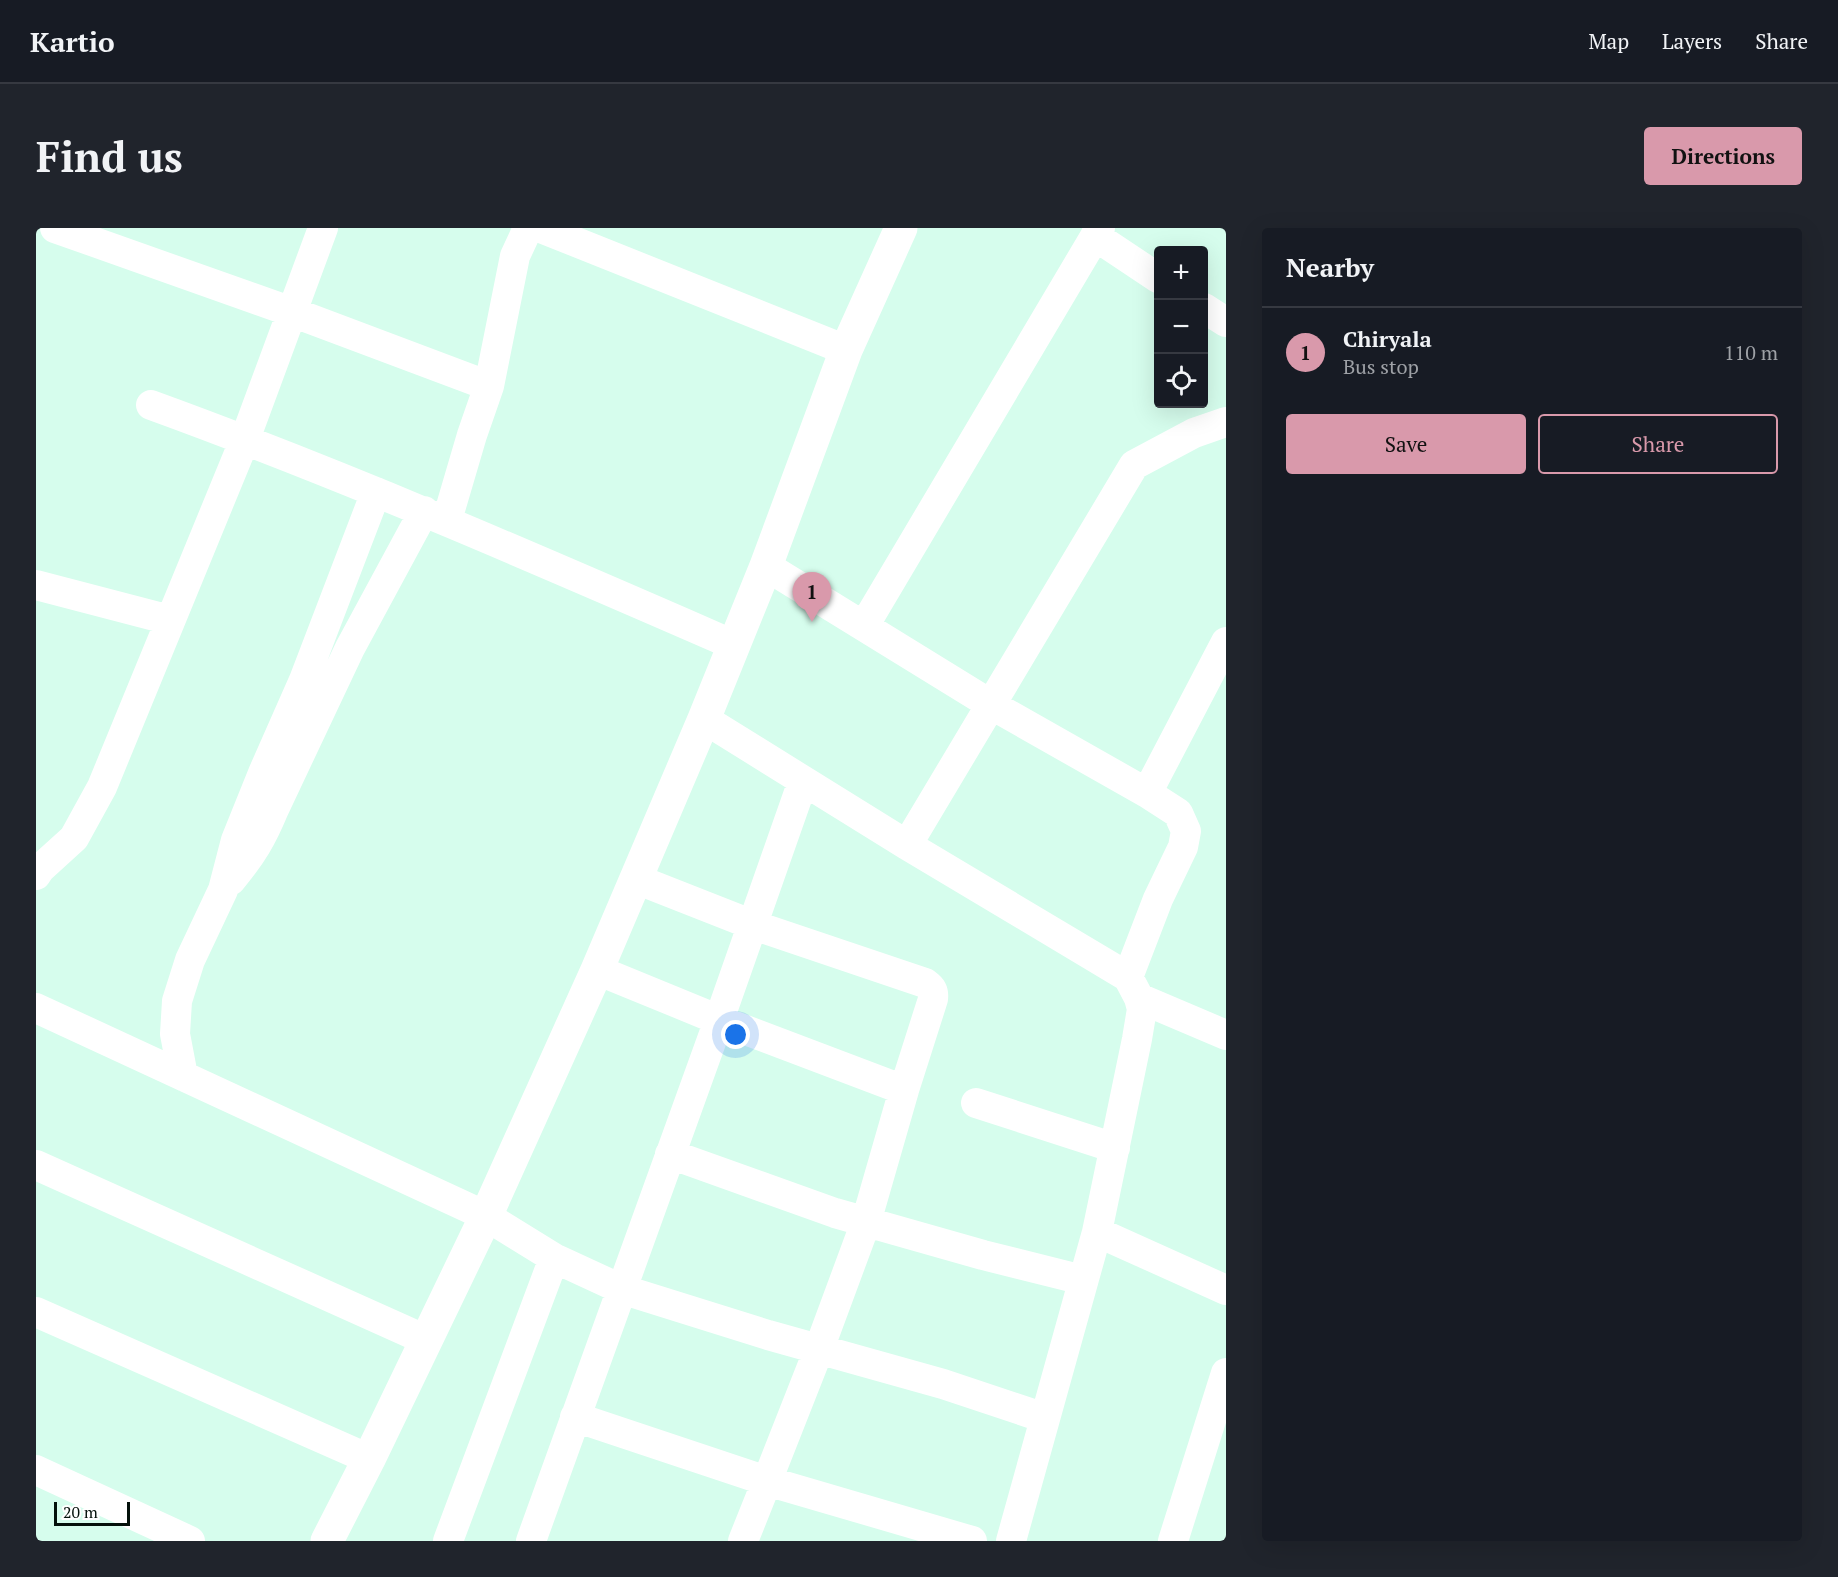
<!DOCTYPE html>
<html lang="en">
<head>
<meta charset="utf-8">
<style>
	body { margin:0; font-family:"PT Serif",serif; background:#20242c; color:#f1f3f6 }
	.controls { position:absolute; right:18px; top:18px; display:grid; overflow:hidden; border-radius:6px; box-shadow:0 6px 24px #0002 }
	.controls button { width:54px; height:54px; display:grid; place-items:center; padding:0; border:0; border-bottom:2px solid #363941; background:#171b24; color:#f1f3f6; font:30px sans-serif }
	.scale { position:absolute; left:18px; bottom:15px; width:76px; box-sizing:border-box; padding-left:6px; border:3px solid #04110b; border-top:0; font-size:16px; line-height:21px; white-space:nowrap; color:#04110b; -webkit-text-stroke:4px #fff; paint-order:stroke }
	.you { position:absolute; left:700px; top:807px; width:21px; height:21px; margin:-15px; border:4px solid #fff; border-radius:50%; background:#1a73e8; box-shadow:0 0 0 9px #1a73e833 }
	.badge { display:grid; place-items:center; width:39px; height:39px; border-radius:50%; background:#d999ab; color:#111; font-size:20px; font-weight:700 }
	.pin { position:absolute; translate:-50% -50px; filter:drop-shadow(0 2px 3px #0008) }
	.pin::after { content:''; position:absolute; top:32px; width:21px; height:18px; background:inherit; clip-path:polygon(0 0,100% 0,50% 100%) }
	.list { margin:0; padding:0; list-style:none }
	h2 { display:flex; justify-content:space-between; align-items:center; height:78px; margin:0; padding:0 24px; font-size:26px }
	h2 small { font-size:20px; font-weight:400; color:#9ea1a6 }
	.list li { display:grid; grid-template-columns:39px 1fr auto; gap:18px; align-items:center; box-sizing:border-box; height:90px; padding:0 24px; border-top:2px solid #363941 }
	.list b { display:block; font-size:22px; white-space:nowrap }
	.list p { margin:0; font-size:20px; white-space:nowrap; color:#9ea1a6 }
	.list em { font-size:20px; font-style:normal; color:#9ea1a6 }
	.actions { display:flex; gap:12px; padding:18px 24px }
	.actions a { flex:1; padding:14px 0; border:2px solid #d999ab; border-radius:6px; text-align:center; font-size:21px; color:#d999ab }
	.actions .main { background:#d999ab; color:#111 }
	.icon { flex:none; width:33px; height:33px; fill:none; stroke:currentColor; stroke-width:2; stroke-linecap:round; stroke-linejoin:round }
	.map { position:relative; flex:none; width:1190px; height:1313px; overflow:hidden; border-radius:6px }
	header { display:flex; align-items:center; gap:36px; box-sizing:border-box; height:84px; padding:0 30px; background:#171b24; border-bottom:2px solid #363941 }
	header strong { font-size:28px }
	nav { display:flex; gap:33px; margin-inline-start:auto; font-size:21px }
	.intro { display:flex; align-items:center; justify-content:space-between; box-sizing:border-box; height:144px; padding:0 36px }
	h1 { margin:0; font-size:42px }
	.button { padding:15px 27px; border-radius:6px; background:#d999ab; color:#111; font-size:21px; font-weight:700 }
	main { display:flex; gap:36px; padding:0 36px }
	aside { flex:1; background:#171b24; border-radius:6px; box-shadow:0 6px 24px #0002 }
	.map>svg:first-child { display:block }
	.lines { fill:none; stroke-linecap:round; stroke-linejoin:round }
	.minor { stroke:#fff; stroke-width:30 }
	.tertiary { stroke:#fff; stroke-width:33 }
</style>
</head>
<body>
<header>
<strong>Kartio</strong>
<nav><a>Map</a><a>Layers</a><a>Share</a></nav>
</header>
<div class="intro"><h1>Find us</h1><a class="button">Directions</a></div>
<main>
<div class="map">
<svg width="1190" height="1313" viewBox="0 0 1190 1313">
	<rect width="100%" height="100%" fill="#d6fded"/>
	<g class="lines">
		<path class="minor" d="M19,0l237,84 197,74
			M505,0l305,122
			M1059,8l63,42
			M1168,80l22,14
			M115,177c198,72 390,156 583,240
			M411,292l25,-85 17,-49 26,-130 13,-28
			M730,338l224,138 157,89 31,20 8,18 -3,16 -25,52 -30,78
			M0,357l134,35
			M828,398l236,-398
			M668,491l203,126 221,132 11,21 3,11 -5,30 -40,193 -86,309
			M1111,565l79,-151
			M871,617l227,-380 60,-32 32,-11
			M0,647l4,-6 34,-31 28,-51 143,-348 78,-211
			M600,651l117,46 172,58c7,5 9,8 8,16l-29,91
			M195,652c21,-25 31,-42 43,-71l76,-161 74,-137
			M1103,770l87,37
			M0,780l450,208 68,42 67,31 147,46 175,49 102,34
			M147,848l-8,-42 2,-33 13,-41 33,-70 13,-50 27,-67 41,-93 72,-188
			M940,875l139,45
			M634,926l165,59 148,42 100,25
			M0,937l390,175
			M1061,1004l129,58
			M0,1084l333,147
			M539,1189l192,64 52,-132 47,-127 38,-132 -185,-70 -122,-50
			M0,1242l154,71
			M412,1313l106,-283
			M495,1313l188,-521 84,-239
			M707,1313l24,-60 205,60
			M1137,1313l53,-168"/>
		<path class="tertiary" d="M291,1313l42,-82 117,-243 111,-246 107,-251 62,-153 80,-216 55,-122"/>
	</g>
</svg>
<div class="controls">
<button>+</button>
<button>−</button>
<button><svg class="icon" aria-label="locate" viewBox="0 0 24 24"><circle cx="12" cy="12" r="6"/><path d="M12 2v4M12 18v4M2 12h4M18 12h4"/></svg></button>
</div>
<div class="scale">20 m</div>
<div class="you"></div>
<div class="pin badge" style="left:776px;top:394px">1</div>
</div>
<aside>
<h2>Nearby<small></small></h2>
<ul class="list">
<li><span class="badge">1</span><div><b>Chiryala</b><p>Bus stop</p></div><em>110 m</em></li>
</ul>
<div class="actions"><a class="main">Save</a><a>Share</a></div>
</aside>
</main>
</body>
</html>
